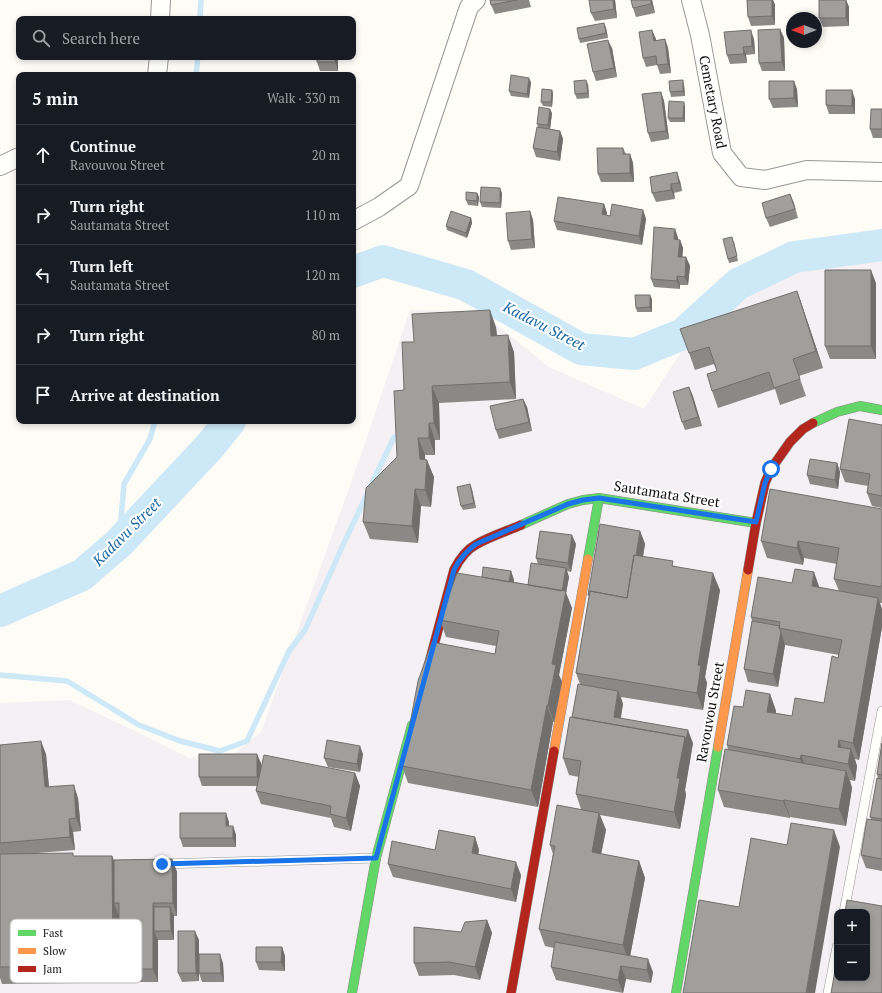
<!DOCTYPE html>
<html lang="en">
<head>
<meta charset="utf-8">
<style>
	body { margin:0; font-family:"PT Serif",serif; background:#20242c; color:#f1f3f6 }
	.controls { position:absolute; right:12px; bottom:12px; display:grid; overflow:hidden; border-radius:8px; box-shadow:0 2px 6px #0003 }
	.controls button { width:36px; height:36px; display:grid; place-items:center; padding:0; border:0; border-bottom:1px solid #363941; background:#171b24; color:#f1f3f6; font:20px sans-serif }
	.compass { position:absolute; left:786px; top:12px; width:36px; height:36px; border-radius:50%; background:#171b24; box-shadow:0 2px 6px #0003; rotate:270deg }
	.stop { position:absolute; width:12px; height:12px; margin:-9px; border:3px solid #1a73e8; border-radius:50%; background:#fff }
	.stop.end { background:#1a73e8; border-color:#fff; box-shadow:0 1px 4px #0008 }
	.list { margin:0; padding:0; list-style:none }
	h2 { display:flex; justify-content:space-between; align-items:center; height:52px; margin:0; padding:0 16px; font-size:17px }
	h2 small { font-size:13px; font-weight:400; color:#9ea1a6 }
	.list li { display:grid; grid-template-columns:26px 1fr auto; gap:12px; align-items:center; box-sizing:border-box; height:60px; padding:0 16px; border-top:1px solid #363941 }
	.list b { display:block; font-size:15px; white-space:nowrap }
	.list p { margin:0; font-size:13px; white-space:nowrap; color:#9ea1a6 }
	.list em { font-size:13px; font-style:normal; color:#9ea1a6 }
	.icon { flex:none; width:22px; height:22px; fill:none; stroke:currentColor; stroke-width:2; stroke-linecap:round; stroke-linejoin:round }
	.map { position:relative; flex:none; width:882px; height:993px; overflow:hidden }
	.search { position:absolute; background:#171b24; box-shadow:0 2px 6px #0003; left:16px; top:16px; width:340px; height:44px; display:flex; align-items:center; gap:10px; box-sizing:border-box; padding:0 14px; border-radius:8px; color:#9ea1a6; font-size:15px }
	.panel { position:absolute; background:#171b24; box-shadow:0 2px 6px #0003; left:16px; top:72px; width:340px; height:352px; border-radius:8px }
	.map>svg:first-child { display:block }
	.industrial { fill:#f5f0f3; fill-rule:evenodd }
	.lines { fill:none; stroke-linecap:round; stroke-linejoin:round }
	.stream { stroke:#cde8f7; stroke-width:5.5 }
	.river { stroke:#cde8f7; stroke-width:32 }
	.lane-casing { stroke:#979795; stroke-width:10 }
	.street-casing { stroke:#979795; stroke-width:20 }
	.fast-casing { stroke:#8e8d8b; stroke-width:10 }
	.slow-casing { stroke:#8e8d8b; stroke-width:10 }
	.jam-casing { stroke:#8e8d8b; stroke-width:10 }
	.lane { stroke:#fffffe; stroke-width:9 }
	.street { stroke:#fffffe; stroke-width:18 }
	.fast { stroke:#63d668; stroke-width:9 }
	.slow { stroke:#ff974d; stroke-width:9 }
	.jam { stroke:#b3261e; stroke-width:9 }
	.wall { fill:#8a8986 }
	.shaded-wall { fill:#716f6d }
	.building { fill:#a19f9c; stroke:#716f6d }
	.route { stroke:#1a73e8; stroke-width:5 }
	.labels { text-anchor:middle; stroke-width:4; stroke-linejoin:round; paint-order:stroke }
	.street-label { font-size:14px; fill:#111; stroke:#fff }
	.water-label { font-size:15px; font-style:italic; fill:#1768a6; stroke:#fff }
	.key { fill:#fff; stroke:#b8b8b8; stroke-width:1 }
	.key-label { font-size:11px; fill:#111 }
</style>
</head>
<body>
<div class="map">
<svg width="882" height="993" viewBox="0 0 882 993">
	<rect width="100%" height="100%" fill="#fdfcf7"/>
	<path class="industrial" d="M882,251v742h-882v-290l69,-3 66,31 54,27 45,-4 27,-22 100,-277 49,-145 41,1 42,11 56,45 95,42 41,-63 75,-58 63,-28zM837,912h30v66h-30z"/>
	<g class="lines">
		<path class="stream" d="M200,19l1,-19
			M196,75l2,-18
			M119,543l5,-59 26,-45 5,-18
			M0,675l67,6 72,44 41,16 40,10 27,-10 42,-90 16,-21 38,-85 51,-108"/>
		<path class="river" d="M353,272l30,-11 83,24 115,64 53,5 49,-20 55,-50 56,-27 88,-12
			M0,611l82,-36 37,-32 91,-97 20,-25"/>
		<g class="lane-casing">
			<path id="lane" d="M161,864l215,-6
				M844,912l38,-201
				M828,993l9,-46"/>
		</g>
		<g class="street-casing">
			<path id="street" d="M691,0l9,35 22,118 19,24 24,3 42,-10 75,2
				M160,19l1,-19
				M157,75l2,-18
				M0,166l19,-9
				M353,221l26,-14 30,-21 60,-179 7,-7"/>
		</g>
		<g class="fast-casing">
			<path id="fast" d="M813,423l24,-11 23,-6 22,4
				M521,525l47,-21 15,-4 16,-2 157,25
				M588,559l11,-61
				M352,993l24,-135 36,-133
				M676,993l42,-246"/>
		</g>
		<g class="slow-casing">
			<path id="slow" d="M718,747l30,-177
				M554,751l34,-192"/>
		</g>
		<g class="jam-casing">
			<path id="jam" d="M748,570l8,-47 9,-40 6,-14 19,-27 13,-13 10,-6
				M427,671l27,-101c5,-10 13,-21 23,-26 12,-7 30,-13 44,-19
				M511,993l43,-242"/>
		</g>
		<use href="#lane" class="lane"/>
		<use href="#street" class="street"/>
		<use href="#fast" class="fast"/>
		<use href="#slow" class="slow"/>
		<use href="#jam" class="jam"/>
	</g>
	<path class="wall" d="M490,0h39l2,7 -36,7 -4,-9z
		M615,0l2,18 -22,3 -4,-8z
		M652,0l3,13 -19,4 -3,-9z
		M747,0h26l2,5v20l-24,1 -3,-9z
		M819,0h27l3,7v19l-26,1 -4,-9z
		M604,23l2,5 2,10 -28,5 -1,-4z
		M780,29l4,9 1,33h-23l-3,-8z
		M652,30l4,11 9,-2 3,9 3,25 -11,1 -3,-9 -11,2 -3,-9z
		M754,39l1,15 -9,1 1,8 -17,1 -3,-9z
		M612,48l5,29 -21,4 -3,-9z
		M317,57h21v14h-18l-3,-9z
		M531,82l-2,16 -18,-2 -2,-5z
		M588,84l1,14 -12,1 -2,-5z
		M684,85l1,11 -14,1 -1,-5z
		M797,89l1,18 -25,1 -4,-9z
		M552,90l1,4 -1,13 -9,-1 -2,-4z
		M661,92l3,9 5,38 -18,3 -3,-9z
		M855,99v15h-26l-3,-9z
		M685,106v16h-15l-2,-4z
		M882,109v29h-9l-3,-9z
		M552,113l-2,16 10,2 3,8 -3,22 -24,-4 -3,-9 5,-21 -1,-3z
		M623,148l3,6h4l3,9 1,19h-33l-3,-8z
		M650,177l30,4 2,10 -8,2 1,6 -19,3 -4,-9z
		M477,193l2,4 -1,9 -10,-1 -2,-5z
		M502,193l-1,15 -19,-1 -2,-5z
		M790,194l8,24 -28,9 -4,-9z
		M604,204l3,9 -1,2 4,1 33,-6 3,9 -4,26 -85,-15 -3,-9z
		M530,211l3,9 2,28 -24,2 -3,-9z
		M471,218l1,5 -5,15 -20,-8 -1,-4z
		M675,229l3,9v2h2l3,8 -1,9h4l4,9 -2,19h-8v4l-26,-2 -3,-8z
		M734,241l4,20 -9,2 -1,-4z
		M876,283v76h-46l-5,-13z
		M797,291l26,77 -24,8 7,20 -26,9 -5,-16 -57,19 -6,-17 5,-20 -3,-7 -19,6 -6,-17z
		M652,299v13h-15l-1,-4z
		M496,327l1,8 17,17 2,47 -77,4 1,37h-5v15h-10v4l9,18 -3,30 -10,-1 -3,37 -48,-4 -7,-17 34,-65 7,-67 10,-48z
		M689,387l13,39 -17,4 -3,-8z
		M523,399l4,8 5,24 -33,8 -3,-9z
		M882,425v83l-10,-2 -5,-13 1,-7 -23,-4 -5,-13z
		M837,463l3,9 -2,17 -28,-5 -3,-9z
		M470,484l6,24 -13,2 -2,-4z
		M882,509v94h-2l2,6v18l-23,133 -4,-1 2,7 -2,15 -5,-1 2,8 -6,38 -56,-9v1l-66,-11 -6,-17 10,-40 -1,-5 16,-38 27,-13 6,17v2l16,3 32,-13 15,-48 -54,-10 -7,42 -30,-5 -4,-13 8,-48 -1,-4 69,-29 19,3 -5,-12 3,-15 -33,-6 -1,7 -36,-7 -6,-17z
		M640,531l5,13 -2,13 31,9 46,24 -15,87 2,6 -4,27 -82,-13 2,7 -2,14 72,25 -8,47 1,5 -6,34 -80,-14 6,15 -5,24 38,7 6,17 -15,78 23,16 -2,11 -25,-4 -3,14 -67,-13 -5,-13 3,-19 -9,-2 -6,-17 14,-75 -3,-9 31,-36 -5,-15 3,-17 -10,-2 -6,-17 17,-74 -4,-11 13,-77 -1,-1z
		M576,544l-5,28 -4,-1 2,6 -3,16 6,15 -13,67 3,7 -8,40h-1l-15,85 -130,-24 -6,-17 93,-112 1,-8 -50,-9 -6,-17 42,-43 29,-6 3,9v2l14,3 10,-21 -2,-6z
		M882,743v128l-16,-3 -5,-13 10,-36 -1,-2 8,-39 -1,-4z
		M0,745l46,9 3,33 29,11 3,33 -8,1 2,18 -38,3 37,3h38l2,4 58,-1 5,13v44h-4l1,24h-16v42h-34l-5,-13v-53v63h-39v4l-78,1 -2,-6z
		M363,754l-3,18 -32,-5 -4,-9z
		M261,763v7l94,3 5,13 -9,45 -17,-4 -3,-9 -70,-14 -5,-13 1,-5h-55l-3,-9z
		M229,822v4h4l3,9v12h-53l-3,-9z
		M475,837l4,13 -1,5 43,20 -5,27 -123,-25 -5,-13z
		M487,920l5,13 -12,47 -26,-5 -35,1 -5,-13 47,-31z
		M199,940v14l24,9 1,19h-22l-3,-9v8l-17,1 -4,-9z
		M282,947l3,9v15l-26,-1 -3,-8z"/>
	<path class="shaded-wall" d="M613,0h2l2,18 -3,-9z
		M651,0h1l3,13 -4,-9z
		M772,0h1l2,5v20l-3,-9z
		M846,0l3,7v19l-3,-8z
		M604,23l2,5 2,10 -2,-5z
		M780,29l4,9 1,33 -3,-9z
		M652,30l4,9 1,11 -3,-9z
		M751,30l3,9 1,15 -3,-8z
		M665,39l3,9 3,25 -3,-9z
		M608,40l4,8 5,29 -3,-9z
		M743,47l3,8 1,8 -3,-9z
		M335,57h3v14l-3,-9z
		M529,78l2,4 -2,16 -2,-4z
		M586,80l2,4 1,14 -1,-5z
		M683,80l1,5 1,11 -2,-5z
		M794,81l3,8 1,18 -4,-9z
		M552,90l1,4 -1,13 -1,-5z
		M852,90l3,9v15l-3,-8z
		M661,92l3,9 5,38 -3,-8z
		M684,102l1,4v16l-2,-4z
		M550,109l2,4 -2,16 -2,-4z
		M560,131l3,8 -3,22 -3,-9z
		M630,154l3,9 1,19 -4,-9z
		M677,172l3,9 2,10 -3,-8z
		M671,184l3,9 1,6 -4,-9z
		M500,188l2,5 -1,15 -1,-5z
		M477,193l2,4 -1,9 -1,-5z
		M790,194l4,9 4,15z
		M604,204l3,9 -2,10 -3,-9z
		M643,210l3,9 -4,26 -3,-9z
		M530,211l3,9 2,28 -3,-9z
		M471,218l1,5 -5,15 -1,-5z
		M675,229l3,9v10l-4,-9z
		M680,240l3,8 -1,17 -4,-8z
		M686,257l4,9 -2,19 -3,-8z
		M871,270l5,13v76l-5,-13z
		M677,276l3,9v4l-3,-8z
		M797,291l6,17 20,60 -7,-17z
		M650,295l2,4v13l-2,-5z
		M490,310l6,17 2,26 -7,-17z
		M508,335l6,17 2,47 -6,-17z
		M432,386l7,17 1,37 -6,-17z
		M689,387l4,9 9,30 -4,-9z
		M523,399l4,8 5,24 -3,-9z
		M429,423l6,17v15l-6,-17z
		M418,438l7,17 1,21 -6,-17z
		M427,460l7,17 -3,30 -6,-17z
		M837,463l3,9 -2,17 -3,-9z
		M470,484l2,5 4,19 -2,-5z
		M415,489l6,17 -3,37 -6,-17z
		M640,531l5,13 -12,71 -4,-13z
		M572,535l4,9 -5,28 -3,-9z
		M798,541l6,17 -1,7 -6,-17z
		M566,568l3,9 -3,16 6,15 -13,67 3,7 -8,40 -6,-17 4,-41z
		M511,571l3,9 -2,16 -3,-9z
		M814,572l6,17 -8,-3z
		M713,573l7,17 -15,87 2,6 -4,27 -6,-17 1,-28z
		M878,598l4,11v18l-23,133 -6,-17z
		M781,632l4,13 -7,42 -5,-13z
		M618,691l5,13 -5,26 -4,-13z
		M770,694l6,17 -3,18 -6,-17z
		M547,705l6,17 -15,85 -7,-17z
		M688,730l5,13 -8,47 1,5 -6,34 -6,-17 3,-34 8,-41z
		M839,740l6,18 -1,6 -6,-17z
		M41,741l5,13 4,46 -5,-13z
		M360,746l3,8 -3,18 -3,-8z
		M851,749l6,17 -2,15 -7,-17z
		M257,754l4,9v23l-4,-9z
		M801,755l6,17v4l-7,-17z
		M846,771l6,17 -6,38 -7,-17z
		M355,773l5,13 -9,45 -5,-13z
		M74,785l4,13 3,33 -5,-13z
		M784,800l6,17v1l-7,-17z
		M226,813l3,9v13l-3,-9z
		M599,813l7,17 -8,39 -6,-17z
		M69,819l4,13 2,18 -5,-13z
		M233,826l3,9v12l-3,-9z
		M834,830l6,17 -25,146h-9z
		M475,837l4,13 -3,16 -4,-13z
		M112,856l6,17 -4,30 5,13v63l-6,-17z
		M172,859l5,13v44l-4,-13z
		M639,861l6,17 -16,84 -6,-17z
		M516,862l5,13 -5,27 -5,-13z
		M153,903l4,13 -3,15 4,9v42l-5,-13z
		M170,907l4,9v24l-3,-9z
		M487,920l5,13 -12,47 -5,-13z
		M195,931l4,9v41l-3,-8z
		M282,947l3,9v15l-4,-9z
		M220,954l3,9 1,19 -3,-9z
		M648,959l5,13 -2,11 -4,-13z
		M74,962l6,17v4l-6,-17z
		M621,966l5,13 -3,14 -5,-13z"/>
	<path class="building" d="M490,0h27l-26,5z
		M589,0h24l1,9 -23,4z
		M631,0h20v4l-18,4z
		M747,0h25v16l-24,1z
		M819,0h27v18h-27z
		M604,23l2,10 -27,6 -2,-11z
		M780,29l2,33 -23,1 -1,-33z
		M652,30l2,11 11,-2 3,25 -11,1 -1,-9 -13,2 -4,-26z
		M751,30l1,16 -9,1 1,7 -17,1 -3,-23z
		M608,40l6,28 -21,4 -6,-28z
		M317,57h18v5h-18z
		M511,75l18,3 -2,16 -18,-3z
		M586,80l2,13 -13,1 -1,-13z
		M683,80v11l-13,1 -1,-11z
		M769,81h25v17l-25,1z
		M542,89l10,1 -1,12h-10z
		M826,90h26v16l-26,-1z
		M661,92l5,39 -18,2 -6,-39z
		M669,101l15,1 -1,16h-15z
		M539,107l11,2 -2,16 -11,-1z
		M871,109h11v20h-12z
		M537,127l23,4 -3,21 -24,-4z
		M597,148h26v6h7v19l-32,1z
		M677,172l2,11 -8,1v6l-19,3 -2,-16z
		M481,187l19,1v15l-20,-1z
		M466,192l11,1v8l-11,-1z
		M790,194l5,15 -29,9 -4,-15z
		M558,197l46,7 -2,10 8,2 2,-12 31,6 -4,26 -85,-15z
		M451,211l20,7 -5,15 -20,-7z
		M530,211l2,28 -24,2 -2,-28z
		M654,227l21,2 -1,10 6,1 -2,17h8l-1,20 -8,-1v5l-26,-2z
		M732,237l5,19 -9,3 -5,-20z
		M825,270h46v76h-46z
		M797,291l19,60 -23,8 7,20 -26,9 -5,-16 -57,19 -5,-17 10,-3 -8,-24 -20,6 -9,-24z
		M635,295h15v12l-14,1z
		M490,310l1,26 17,-1 2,47 -78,4 2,37h-5v15h-11l2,21 7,1 -2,30 -10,-1 -3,37 -49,-4 3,-34 31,-31 -3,-66 10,-1 -2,-48h12l-2,-28z
		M689,387l9,30 -16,5 -9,-30z
		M523,399l6,23 -33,8 -6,-24z
		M849,419l33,6v71l-15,-3 3,-19 -30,-5z
		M810,459l27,4 -2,17 -28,-5z
		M470,484l4,19 -13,3 -4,-19z
		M770,489l112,20v74l-1,4 -47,-8 5,-31 -41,-7 -1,7 -36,-7z
		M600,524l40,7 -4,25 -2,-1 -7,43 -37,-7 -1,4h-1z
		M540,531l32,4 -4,28 -32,-5z
		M634,555l39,6 -1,5 41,7 -15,92 3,1 -4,27 -121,-20 14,-82 37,7z
		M531,563l35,5 -4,23 -34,-6z
		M483,567l28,4 -2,11 -27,-5z
		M795,569l19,3 -2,14 66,12 -25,145 -14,-3 -1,7 13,2 -3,15 -47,-9 -1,4 -73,-14 7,-39 9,1 3,-17 24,4 -3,18 25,4 3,-18 29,5 8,-47 6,2 4,-18 -63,-12 1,-6 -29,-5 7,-40 34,6z
		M457,573l109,18 -14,73 4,1 -8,40h-1l-16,85 -129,-24 16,-85 14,-39 63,12 4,-23 -59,-11z
		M752,621l28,5 -1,2 2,4 -8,42 -29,-5z
		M578,684l40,7 -4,26 74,13 -2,11 -1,-4 -113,-20z
		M570,717l115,20 -8,41h3l-6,34 -98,-18 5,-33 -18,-3z
		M327,740l33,6 -3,18 -33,-6z
		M41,741l4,46 29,-2 2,33 -7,1 1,18 -70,6v-98z
		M882,743v32l-5,-1z
		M725,749l121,22 -7,38 -55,-9 -1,1 -65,-11z
		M199,754h58v23h-58z
		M264,755l91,18 -9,45 -16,-4 1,-8 -75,-15z
		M877,778l5,1v40l-12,-2z
		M557,805l42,8 -7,39 47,9 -16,84 -84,-16 16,-83 -5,-1z
		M180,813h46v13h7v12h-53z
		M867,819l15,2v38l-21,-4z
		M791,823l43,7 -28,163h-123l16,-93 40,7 12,-69 36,7z
		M439,830l36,7 -3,16 44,9 -5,27 -123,-25 4,-23 43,9z
		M73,853v3h39l1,106h-39v4l-74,1v-113z
		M172,859l1,44h-20v66h-34v-66h-5v-43z
		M847,900l35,6v87h-51l6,-33v18h30v-66h-22z
		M154,907h16l1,24h-17z
		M487,920l-12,47 -26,-5 -35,1v-36l47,5 4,-10z
		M178,931h17l1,42h-18z
		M555,942l93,17 -1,11 -26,-4 -3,14 -67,-13z
		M256,947h26l-1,15h-25z
		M199,954h21l1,19h-22z"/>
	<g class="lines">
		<path class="route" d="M162,864l214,-6 78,-288c6,-12 12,-18 22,-26l92,-40 15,-4 16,-2 157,24 9,-39 6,-14"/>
	</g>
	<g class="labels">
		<g class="street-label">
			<text transform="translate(713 102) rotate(79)" y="5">Cemetary Road</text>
			<text transform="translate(667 494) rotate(9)" y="5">Sautamata Street</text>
			<text transform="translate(710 712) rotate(-80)" y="5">Ravouvou Street</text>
		</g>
		<g class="water-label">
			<text transform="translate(544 326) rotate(27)" y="5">Kadavu Street</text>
			<text transform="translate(127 532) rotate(-45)" y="5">Kadavu Street</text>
		</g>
	</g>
	<rect x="10" y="919" width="132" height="64" rx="6" class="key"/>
	<rect x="18" y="930" width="18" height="6" fill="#63d668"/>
	<rect x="18" y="948" width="18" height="6" fill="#ff974d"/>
	<rect x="18" y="966" width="18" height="6" fill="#b3261e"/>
	<g class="key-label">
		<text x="43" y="937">Fast</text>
		<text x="43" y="955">Slow</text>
		<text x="43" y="973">Jam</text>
	</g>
</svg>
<div class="controls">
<button>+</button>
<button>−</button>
</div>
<svg class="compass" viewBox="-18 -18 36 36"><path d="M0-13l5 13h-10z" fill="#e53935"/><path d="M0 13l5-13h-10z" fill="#9ea1a6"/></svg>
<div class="stop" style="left:771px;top:469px"></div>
<div class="stop end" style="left:162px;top:864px"></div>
<div class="search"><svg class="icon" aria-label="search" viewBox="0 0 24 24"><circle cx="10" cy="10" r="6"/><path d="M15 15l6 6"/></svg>Search here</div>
<section class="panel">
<h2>5 min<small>Walk · 330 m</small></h2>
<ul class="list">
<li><svg class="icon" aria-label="ahead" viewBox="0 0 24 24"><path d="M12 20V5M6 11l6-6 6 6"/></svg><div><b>Continue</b><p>Ravouvou Street</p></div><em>20 m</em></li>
<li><svg class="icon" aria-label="right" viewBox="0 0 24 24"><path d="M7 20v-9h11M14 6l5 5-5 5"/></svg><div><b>Turn right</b><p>Sautamata Street</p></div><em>110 m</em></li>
<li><svg class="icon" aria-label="left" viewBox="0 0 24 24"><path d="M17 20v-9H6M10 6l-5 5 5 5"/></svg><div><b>Turn left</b><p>Sautamata Street</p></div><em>120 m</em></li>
<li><svg class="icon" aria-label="right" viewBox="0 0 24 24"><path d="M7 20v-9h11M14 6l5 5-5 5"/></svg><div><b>Turn right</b></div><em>80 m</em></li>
<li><svg class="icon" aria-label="arrive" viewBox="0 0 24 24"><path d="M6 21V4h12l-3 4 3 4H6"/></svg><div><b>Arrive at destination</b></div></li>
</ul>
</section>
</div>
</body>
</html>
